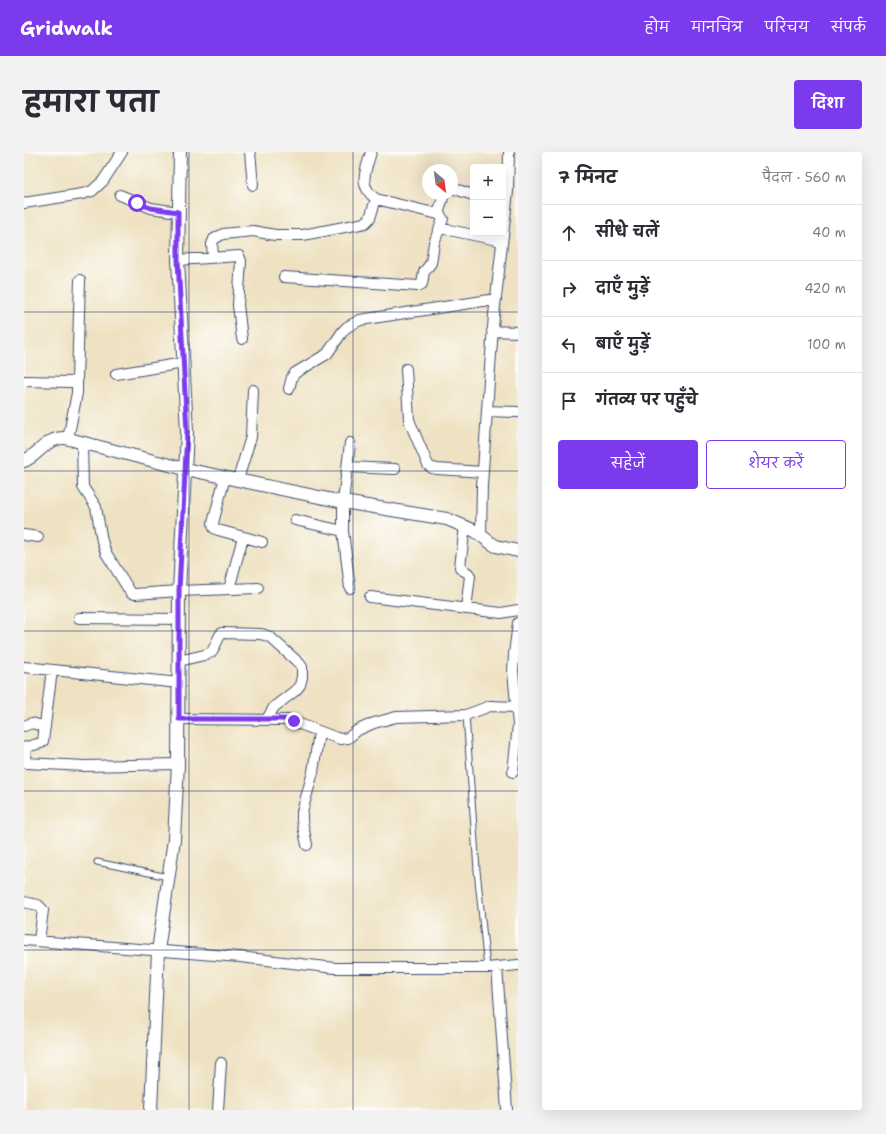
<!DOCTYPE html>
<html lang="hi">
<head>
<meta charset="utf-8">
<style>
	body { margin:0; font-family:"Shantell Sans","Playpen Sans Deva",sans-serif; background:#f2f2f3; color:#2b2b33 }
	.controls { position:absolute; right:12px; top:12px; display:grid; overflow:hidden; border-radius:4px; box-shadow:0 4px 16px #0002 }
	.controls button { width:36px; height:36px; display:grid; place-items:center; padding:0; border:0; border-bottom:1px solid #e1e1e2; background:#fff; color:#2b2b33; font:20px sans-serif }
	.compass { position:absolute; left:398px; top:12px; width:36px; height:36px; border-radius:50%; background:#fff; box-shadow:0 4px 16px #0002; rotate:151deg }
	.stop { position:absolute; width:12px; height:12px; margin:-9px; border:3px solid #7c3aed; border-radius:50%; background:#fff }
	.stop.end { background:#7c3aed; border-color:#fff; box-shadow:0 1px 4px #0008 }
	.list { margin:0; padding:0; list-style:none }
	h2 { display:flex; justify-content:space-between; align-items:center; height:52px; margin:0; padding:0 16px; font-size:17px }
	h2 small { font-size:13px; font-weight:400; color:#7c7c81 }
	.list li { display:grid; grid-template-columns:26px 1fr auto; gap:12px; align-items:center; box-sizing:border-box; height:56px; padding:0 16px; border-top:1px solid #e1e1e2 }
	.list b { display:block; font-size:15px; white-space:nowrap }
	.list em { font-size:13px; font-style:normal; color:#7c7c81 }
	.actions { display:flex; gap:8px; padding:12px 16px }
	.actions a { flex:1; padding:9px 0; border:1px solid #7c3aed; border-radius:4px; text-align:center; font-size:14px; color:#7c3aed }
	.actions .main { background:#7c3aed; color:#fff }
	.icon { flex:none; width:22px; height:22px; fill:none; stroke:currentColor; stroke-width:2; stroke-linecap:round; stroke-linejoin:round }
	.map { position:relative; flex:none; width:494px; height:958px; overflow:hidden; border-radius:4px }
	header { display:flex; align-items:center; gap:24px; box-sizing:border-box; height:56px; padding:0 20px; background:#7c3aed; color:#fff }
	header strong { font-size:19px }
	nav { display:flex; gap:22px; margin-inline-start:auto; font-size:14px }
	.intro { display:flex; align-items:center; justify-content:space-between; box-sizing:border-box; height:96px; padding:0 24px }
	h1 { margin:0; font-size:28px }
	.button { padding:10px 18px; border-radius:4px; background:#7c3aed; color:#fff; font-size:14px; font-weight:700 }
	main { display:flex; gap:24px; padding:0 24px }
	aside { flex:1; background:#fff; border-radius:4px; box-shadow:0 4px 16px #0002 }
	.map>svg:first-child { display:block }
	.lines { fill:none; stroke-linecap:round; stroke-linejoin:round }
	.service-casing { stroke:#3b4a6d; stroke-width:7 }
	.minor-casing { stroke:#3b4a6d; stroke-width:12 }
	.tertiary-casing { stroke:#3b4a6d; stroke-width:14 }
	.service { stroke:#fff; stroke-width:5 }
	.minor { stroke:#fff; stroke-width:10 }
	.tertiary { stroke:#fff; stroke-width:12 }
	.route { stroke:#7c3aed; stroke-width:5 }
	.grid { fill:none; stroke:#1b2f5e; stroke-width:1; stroke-opacity:0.55 }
</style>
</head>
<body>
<header>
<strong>Gridwalk</strong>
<nav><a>होम</a><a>मानचित्र</a><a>परिचय</a><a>संपर्क</a></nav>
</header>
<div class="intro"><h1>हमारा पता</h1><a class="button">दिशा</a></div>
<main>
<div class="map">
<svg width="494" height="958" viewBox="0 0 494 958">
	<rect width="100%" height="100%" fill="#fdfcf7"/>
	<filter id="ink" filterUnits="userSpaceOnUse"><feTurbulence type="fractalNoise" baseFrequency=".025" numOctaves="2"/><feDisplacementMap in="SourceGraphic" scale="8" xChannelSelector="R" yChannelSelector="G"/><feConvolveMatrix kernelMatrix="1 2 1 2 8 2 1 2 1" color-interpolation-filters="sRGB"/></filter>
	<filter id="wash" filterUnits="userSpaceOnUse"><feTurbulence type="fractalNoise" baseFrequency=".012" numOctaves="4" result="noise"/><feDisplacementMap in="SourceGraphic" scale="16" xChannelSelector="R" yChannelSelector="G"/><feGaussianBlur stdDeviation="0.9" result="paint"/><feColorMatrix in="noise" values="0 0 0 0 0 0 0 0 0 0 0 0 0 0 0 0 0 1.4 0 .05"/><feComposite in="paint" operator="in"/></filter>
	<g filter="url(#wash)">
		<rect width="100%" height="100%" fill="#efe2c3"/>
	</g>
	<g filter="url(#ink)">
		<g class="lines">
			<g class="service-casing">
				<path id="service" d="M442,563l11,155 10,98
					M73,710l71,15"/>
			</g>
			<g class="minor-casing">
				<path id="minor" d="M226,0l3,33
					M428,36l21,7
					M96,43l31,13 27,4
					M0,51l58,-9 10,-3 11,-10 19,-29
					M414,62l6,-20
					M416,76l62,13
					M189,105l-1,-13 2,-5 9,-5 30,-3 22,4h28l62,-12 5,-5 6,-19
					M154,108l61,-4 2,5 -3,44 4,34
					M260,125l134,9 4,-2 2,-12 7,-9 3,-20 9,-24 -3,-4 -2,-1 -62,-15c-19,-14 -10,-28 -5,-47
					M468,179l26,1
					M382,217l3,51 19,45 4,3 5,1 46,3
					M92,222l68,-11
					M0,229l47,1 6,-2 3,-100
					M265,237l3,-12 3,-4 32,-19 16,-23 4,-4 13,-7 136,-21
					M463,259l31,1
					M44,287l9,-46v-13
					M58,291l1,44 13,20 6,34 4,12 25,40 4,1 44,-3 79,-3
					M326,291l-7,59v29l7,57
					M323,315l48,2
					M201,325l-12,46 1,5 4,2 44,12
					M214,327l13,-42 2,-47
					M271,368l48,11
					M441,374l-5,41 1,2 7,4 2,3 -4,33
					M0,383l14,2
					M457,383l1,-50 7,-104 5,-66 14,-124 1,-39
					M205,437l14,-52
					M346,445l131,16 17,-3
					M55,466l100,1
					M155,509l25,-6 8,-3 8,-17 2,-2 38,1 5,1 5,2 30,27 2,3v10l-2,8 -4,5 -22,17 -7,12
					M0,515l155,16
					M28,518l-9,71 -2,2 -15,4 -1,13 1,3 59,3 93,-2
					M155,567l110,1 51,19 8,-1 10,-8 16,-7 22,-6 70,-2 24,-9 26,1
					M0,574l8,-3 13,4
					M489,620l5,-47 -5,-54 1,-17 4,-31
					M283,693l-5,-24v-9l11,-40 6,-40
					M0,750l14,3 5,5 -4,31
					M0,788l216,17 95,11h152l31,-3
					M473,815l10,143
					M194,958l3,-47"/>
			</g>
			<g class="tertiary-casing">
				<path id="tertiary" d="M0,309c15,-6 22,-24 41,-23l120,31 158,33 104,17 28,12 16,12 5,3 22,5
					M127,958l7,-159 16,-112 4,-75 1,-173 8,-159 -9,-172 2,-108"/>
			</g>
			<use href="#service" class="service"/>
			<use href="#minor" class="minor"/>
			<use href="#tertiary" class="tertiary"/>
		</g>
	</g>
	<g class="lines" filter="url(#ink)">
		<path class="route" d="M113,51l14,5 27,4v48l9,172 -8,159v128h104l11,2"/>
	</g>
	<path class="grid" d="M165,0v958M329,0v958M0,160h494M0,319h494M0,479h494M0,639h494M0,798h494"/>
</svg>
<div class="controls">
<button>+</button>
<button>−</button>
</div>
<svg class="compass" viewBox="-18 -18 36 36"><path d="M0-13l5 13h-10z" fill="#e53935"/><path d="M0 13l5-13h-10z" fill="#7c7c81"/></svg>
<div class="stop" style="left:113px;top:51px"></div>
<div class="stop end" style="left:270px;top:569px"></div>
</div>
<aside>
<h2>7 मिनट<small>पैदल · 560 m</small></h2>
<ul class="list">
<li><svg class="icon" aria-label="ahead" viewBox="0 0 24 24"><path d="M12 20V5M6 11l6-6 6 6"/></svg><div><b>सीधे चलें</b></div><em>40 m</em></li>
<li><svg class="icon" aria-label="right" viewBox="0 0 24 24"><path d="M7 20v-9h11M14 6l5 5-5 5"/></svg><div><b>दाएँ मुड़ें</b></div><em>420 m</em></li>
<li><svg class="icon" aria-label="left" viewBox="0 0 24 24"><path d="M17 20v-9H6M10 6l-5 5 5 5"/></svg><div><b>बाएँ मुड़ें</b></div><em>100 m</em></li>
<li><svg class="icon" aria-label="arrive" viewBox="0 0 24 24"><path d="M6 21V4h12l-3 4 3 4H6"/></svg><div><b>गंतव्य पर पहुँचे</b></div></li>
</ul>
<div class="actions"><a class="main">सहेजें</a><a>शेयर करें</a></div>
</aside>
</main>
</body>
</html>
